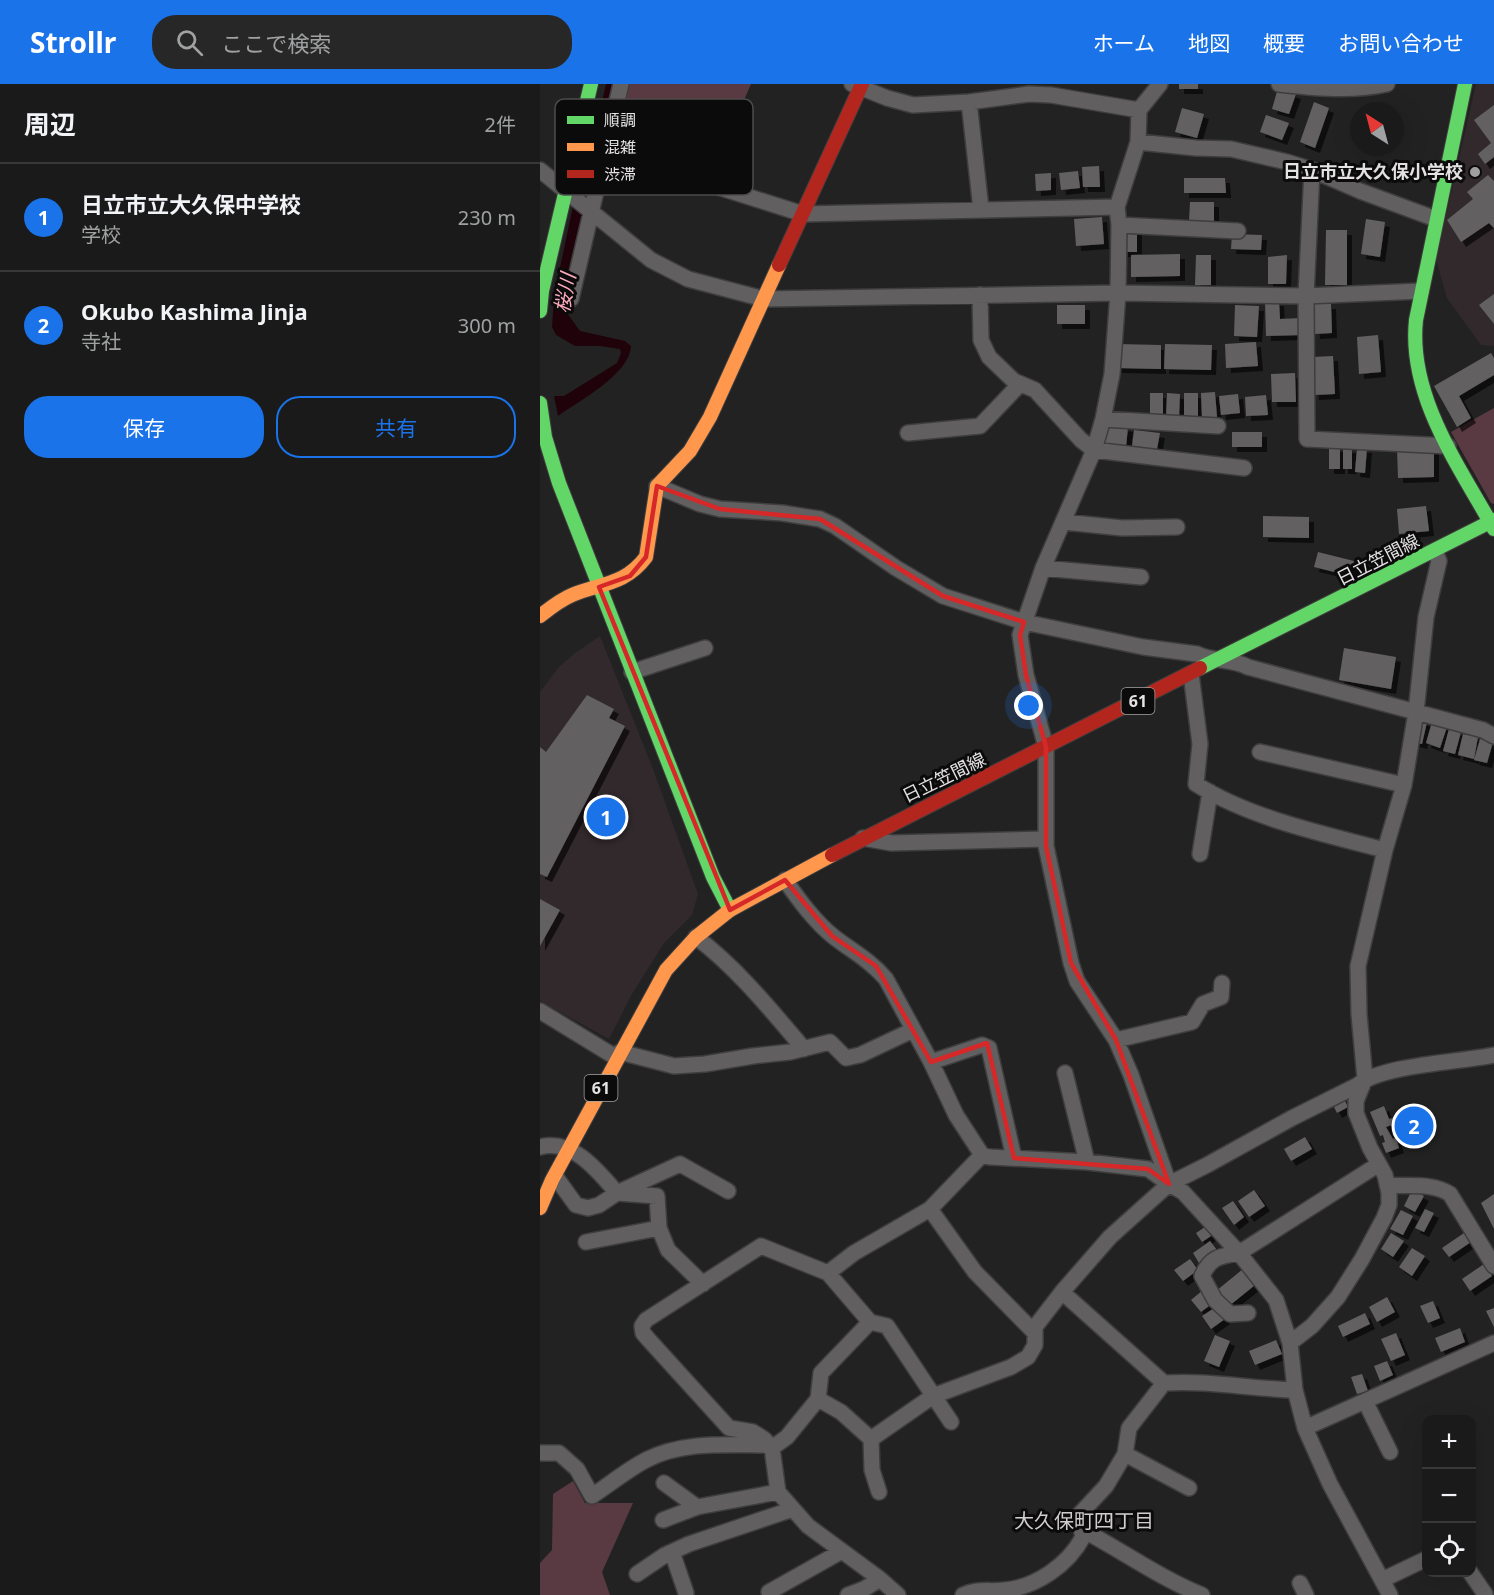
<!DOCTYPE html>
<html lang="ja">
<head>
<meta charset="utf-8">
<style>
	body { margin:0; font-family:"Noto Sans","Noto Sans JP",sans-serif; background:#272727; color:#f1f3f6 }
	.controls { position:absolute; right:18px; bottom:18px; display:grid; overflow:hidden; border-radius:12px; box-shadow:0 6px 24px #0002 }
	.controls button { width:54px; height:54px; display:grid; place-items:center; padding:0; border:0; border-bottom:2px solid #383839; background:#1a1a1a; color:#f1f3f6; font:30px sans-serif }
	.compass { position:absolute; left:810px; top:18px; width:54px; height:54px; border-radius:50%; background:#1a1a1a; box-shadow:0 6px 24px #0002; rotate:324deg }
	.you { position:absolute; left:489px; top:622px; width:21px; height:21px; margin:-15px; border:4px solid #fff; border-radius:50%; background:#1a73e8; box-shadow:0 0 0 9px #1a73e833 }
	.badge { display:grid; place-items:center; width:39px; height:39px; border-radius:50%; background:#1a73e8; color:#fff; font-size:20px; font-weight:700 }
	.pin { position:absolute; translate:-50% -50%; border:3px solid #fff; box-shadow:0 2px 6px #0006 }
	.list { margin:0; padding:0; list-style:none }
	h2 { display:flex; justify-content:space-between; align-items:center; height:78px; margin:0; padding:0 24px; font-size:26px }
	h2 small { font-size:20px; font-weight:400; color:#9fa1a2 }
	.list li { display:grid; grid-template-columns:39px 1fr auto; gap:18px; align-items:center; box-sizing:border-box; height:108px; padding:0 24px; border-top:2px solid #383839 }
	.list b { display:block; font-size:22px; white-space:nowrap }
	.list p { margin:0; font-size:20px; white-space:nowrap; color:#9fa1a2 }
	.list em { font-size:20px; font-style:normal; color:#9fa1a2 }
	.actions { display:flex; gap:12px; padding:18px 24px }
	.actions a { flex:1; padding:14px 0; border:2px solid #1a73e8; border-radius:24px; text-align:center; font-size:21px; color:#1a73e8 }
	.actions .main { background:#1a73e8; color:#fff }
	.icon { flex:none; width:33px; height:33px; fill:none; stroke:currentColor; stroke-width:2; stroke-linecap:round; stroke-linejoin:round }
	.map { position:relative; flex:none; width:954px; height:1511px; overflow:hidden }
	header { display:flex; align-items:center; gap:36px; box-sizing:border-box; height:84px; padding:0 30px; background:#1a73e8; color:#fff }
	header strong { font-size:28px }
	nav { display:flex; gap:33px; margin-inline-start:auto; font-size:21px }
	.search { width:420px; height:54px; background:#272727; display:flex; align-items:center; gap:15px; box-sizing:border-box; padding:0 21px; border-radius:24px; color:#9fa1a2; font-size:22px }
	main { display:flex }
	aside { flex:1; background:#1a1a1a }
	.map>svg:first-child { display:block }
	.built { fill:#31292b }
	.green { fill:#593a42 }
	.water { fill:#20030a }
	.building { fill:#626161; filter:url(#shadow) }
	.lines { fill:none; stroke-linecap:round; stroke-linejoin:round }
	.street-casing { stroke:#3f3e3e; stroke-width:18 }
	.fast-casing { stroke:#3f3e3e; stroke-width:16 }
	.slow-casing { stroke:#3f3e3e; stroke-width:16 }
	.jam-casing { stroke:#3f3e3e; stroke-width:16 }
	.street { stroke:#615f60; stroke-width:15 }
	.fast { stroke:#63d668; stroke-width:14 }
	.slow { stroke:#ff974d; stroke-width:14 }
	.jam { stroke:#b3261e; stroke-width:14 }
	.marked { fill:none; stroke:#d62828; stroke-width:4.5; stroke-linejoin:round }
	.poi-dot { fill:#a09f9f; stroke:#0c0b0b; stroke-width:2 }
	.labels { text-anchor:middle; stroke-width:6; stroke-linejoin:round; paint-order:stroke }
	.shield { fill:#0c0b0b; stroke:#a3a2a2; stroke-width:1.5 }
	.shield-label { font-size:16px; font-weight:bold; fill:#e4e2e3 }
	.poi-label { font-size:18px; font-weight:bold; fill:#e4e2e3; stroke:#0c0b0b; text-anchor:end }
	.street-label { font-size:18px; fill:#e4e2e3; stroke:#0c0b0b }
	.water-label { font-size:20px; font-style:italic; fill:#fca9be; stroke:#0c0b0b }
	.neighbourhood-label { font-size:20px; fill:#d1cdce; stroke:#0c0b0b }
	.key { fill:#0c0b0b; stroke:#4d4c4c; stroke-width:1.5 }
	.key-label { font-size:16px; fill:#e4e2e3 }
</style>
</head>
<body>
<header>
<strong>Strollr</strong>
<div class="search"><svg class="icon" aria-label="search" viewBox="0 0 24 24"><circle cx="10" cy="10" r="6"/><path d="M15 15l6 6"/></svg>ここで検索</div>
<nav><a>ホーム</a><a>地図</a><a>概要</a><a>お問い合わせ</a></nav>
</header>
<main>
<aside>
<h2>周辺<small>2件</small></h2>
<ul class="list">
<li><span class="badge">1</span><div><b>日立市立大久保中学校</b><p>学校</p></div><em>230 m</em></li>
<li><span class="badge">2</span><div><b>Okubo Kashima Jinja</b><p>寺社</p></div><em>300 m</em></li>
</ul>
<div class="actions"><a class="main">保存</a><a>共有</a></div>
</aside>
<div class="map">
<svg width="954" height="1511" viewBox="0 0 954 1511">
	<defs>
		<filter id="shadow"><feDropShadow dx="5" dy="5" stdDeviation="0" flood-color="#0009"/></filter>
	</defs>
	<rect width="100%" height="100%" fill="#232222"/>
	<path class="built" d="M936,0h18v262l-13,-1 -34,-47 -11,-39z
		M60,552l53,133 45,125 -6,21 -28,28 -32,51 -23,45 -69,-38v-309l18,-24 17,-15z"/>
	<path class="green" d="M89,0h122l-41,94 -18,-7 -71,-40 -1,-7z
		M954,324v96l-3,-1 -40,-71z
		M33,1397l12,22h48l-31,69 8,23h-70v-32l12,-13 1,-56z"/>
	<path class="water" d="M66,0h9l-25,112 -8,-7z
		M33,122l13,9 -17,81 -2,17 13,18 45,10 6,5c-1,28 -52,55 -73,70l-4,-20h10l53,-33 4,-10 -1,-4 -20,-3h-25l-19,-11 -4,-8 2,-31z"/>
	<path class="building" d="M639,0h19v5h-19z
		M738,4l18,6 -7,20 -17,-5z
		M774,18l15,6 -14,40 -15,-6z
		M954,21v52l-9,7 -7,-10 13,-11 -17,-23z
		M642,24l22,6 -7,24 -22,-6z
		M726,31l23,8 -7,17 -22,-8z
		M559,82l1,21h-17l-1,-20z
		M538,87l2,17 -19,2 -2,-17z
		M511,89v17l-15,1 -1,-17z
		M948,91l6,6v47l-5,-5 -28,19 -14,-22 26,-21 -6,-7z
		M644,94h41l1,15h-42z
		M650,118h24v20l-25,-1z
		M562,133l2,27 -28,2 -2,-27z
		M826,135l19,3 -5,35 -19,-3z
		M583,146h14v22h-14z
		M786,146h21v55h-22z
		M692,150l30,1 -1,15 -30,-1z
		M640,170v22l-49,1v-22z
		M656,171h15v30h-16z
		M747,171l-1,29h-18v-27z
		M954,210v30l-15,-19z
		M725,217h14l1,18 21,-1 1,17 -36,1z
		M773,220h18l1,29 -17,1z
		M517,221h28v19h-28z
		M695,221l24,1 -2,31 -23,-1z
		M838,251l3,37 -22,2 -2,-37z
		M716,258l2,24 -32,2 -1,-24z
		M577,260l44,1v24l-44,-1z
		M625,260l47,1 -1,25 -47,-1z
		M951,269l3,5v17l-35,21 12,22 -14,9 -23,-41z
		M793,272l2,38 -21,1 -2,-38z
		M755,289l1,29h-24l-1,-28z
		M675,308l2,25 -15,1 -1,-25z
		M610,309h13v25h-13z
		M627,309l13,1 -1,24h-13z
		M644,309h14v25h-14z
		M698,310l2,19 -19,2 -2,-19z
		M726,311l2,20 -22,1 -1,-19z
		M563,340l25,3 -2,20 -25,-3z
		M594,346l26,3 -3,16 -25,-3z
		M692,348h30v15h-30z
		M789,363h11v22h-11z
		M894,363v30l-36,1 -1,-30z
		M803,364h9v21h-9z
		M817,364h10l-2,25 -10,-1z
		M886,422l3,25 -30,3 -2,-25z
		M723,432l46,1v21l-46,-1z
		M778,468l36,9 -3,15 -37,-9z
		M804,564l52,9 -5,32 -52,-9z
		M47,611l27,14 -5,9 16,8 -78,151 -7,-3v-127l6,5z
		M879,636l8,2 -5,22 -8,-2z
		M892,638l15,5 -7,21 -14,-5z
		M909,645l12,3 -6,22 -12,-3z
		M923,650l15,3 -4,22 -16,-4z
		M940,655l13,3 -6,21 -13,-3z
		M0,815l20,11 -20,36z
		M805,1017l3,6 -11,6 -3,-6z
		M844,1022l5,13 4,-1 2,6 -9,3 7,12 3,-1 3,10 -13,5 -4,-10 3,-1 -2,-7 -3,1 -10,-24z
		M866,1026l6,8 10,-8 9,13 -10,7 5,6 -11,7 -4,-6 -5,4 -9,-12 10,-6 -7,-9z
		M765,1053l7,12 -21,12 -7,-12z
		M714,1106l11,16 -16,11 -11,-16z
		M872,1106l12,6 -9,16 -11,-6z
		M954,1110v35l-13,-26z
		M693,1117l11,16 -10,8 -12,-17z
		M885,1125l9,4 -10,19 -9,-4z
		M861,1126l12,6 -10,19 -13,-6z
		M665,1143l6,9 -9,6 -6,-9z
		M851,1149l13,8 -11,16 -12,-8z
		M924,1149l7,9 -22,15 -7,-9z
		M670,1157l7,9 -18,13 -6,-10z
		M872,1164l13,8 -13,20 -13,-9z
		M650,1175l8,11 -15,11 -9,-11z
		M944,1180l8,12 -22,15 -8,-12z
		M703,1185l12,16 -26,21 -13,-15z
		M663,1206l10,13 -12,9 -10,-12z
		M847,1213l8,15 -18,10 -8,-15z
		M893,1217l7,17 -12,5 -8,-17z
		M676,1223l9,12 -14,10 -9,-13z
		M954,1224v19l-8,-16z
		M825,1229l5,11 -27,13 -5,-11z
		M920,1244l5,14 -24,10 -6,-14z
		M856,1249l9,22 -14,6 -10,-22z
		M675,1251l15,6 -11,26 -15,-6z
		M736,1256l6,14 -27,11 -6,-14z
		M847,1277l6,14 -13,6 -6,-15z
		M822,1290l6,17 -11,3 -6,-17z"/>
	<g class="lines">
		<g class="street-casing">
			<path id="street" d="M312,0l35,14 26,7 56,-3 60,-8 22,1 88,15
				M620,0l-21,26 -1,32 -21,65 2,18 -1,68 -6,81 -9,45 -9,31 -51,118 -23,67 6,40 20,72v99l25,117 6,18 39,59 15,35 38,109 14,8 56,61 37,47 14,43 5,47 10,38 25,56 60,111
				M739,0c35,4 73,8 108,0
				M429,18l12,107
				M70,49l86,47 107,34 314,-7
				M598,58l58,6 35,1 56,13 25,8 48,21 76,28
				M0,86l111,90 37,19 76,20 354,-6 188,3 115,-5
				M772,86l-6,126 1,143 141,7
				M579,141l119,6
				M440,211l1,45 8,17 25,24 21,9 46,50 13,10 150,18
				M31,215l50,-215
				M563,335l115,7
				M368,349l72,-7 40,-42
				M117,402l43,18 20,5 62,4 38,6 15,7 61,42 47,28 81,26 119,25 54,7c16,8 34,4 51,13l168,45 67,18 11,6
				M524,438l58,6 55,-1
				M503,484l98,9
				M92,588l73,-24
				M651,590l9,70 -4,40c53,34 128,50 189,66
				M720,668l144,33
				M323,754l28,5 155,-4
				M660,770l10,-62
				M245,796c14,20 30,42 49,57 18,14 37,24 52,42l45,83 25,53 26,40 8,2 97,5 61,7 21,15
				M156,853c41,31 75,73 108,112
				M0,927l77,47
				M576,956l76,-18 11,-18 18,-7 1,-14
				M80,968l54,14 31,-2 48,-8 37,-4 40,-10 16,16 14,-3 53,-25
				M391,978l51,-17 7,3 25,110
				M525,989l22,89
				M0,1063c32,-9 58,24 77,46l63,-29 48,27
				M15,1092l21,29 12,3 11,-3 18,-12 40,3 2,32 9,22 35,34
				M847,1101c21,2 45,-3 63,9l44,72
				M390,1125l45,63 60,61
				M46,1158l73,-14
				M522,1208l102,91c44,-3 87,6 131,7
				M708,1229l-18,1 -15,-14 -13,-24c8,-19 18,-20 37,-23l140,-89
				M330,1238l17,4 64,96
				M750,1259l22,-17 26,-29 24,-38 22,-41 5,-13v-12l-4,-18 -15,-27 -14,-35v-12l9,-22 -6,-65 -1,-48 27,-116 19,-65 12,-73 10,-95 13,-56 -4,-10
				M278,1315l23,13 30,27 62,-43 78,-29 17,-10 7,-12v-18l27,-35 48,-55 59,-53 38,-19 85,-47 66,-33c23,-20 103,-23 136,-30
				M825,1317l25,51
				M765,1344l189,-85
				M331,1355l1,31 7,22
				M0,1369h19l18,16 15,27c18,-12 35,-26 54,-36 36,-19 81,-15 119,-15l7,3 15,-11 31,-38 3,-26 49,-51 -42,-49
				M585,1370l64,34
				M124,1399l33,24
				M123,1436l34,-13 81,-15
				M541,1445c40,21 79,49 121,66
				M132,1468l14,41
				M930,1488l15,22
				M97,1490l28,-19 24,-11 104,-35
				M842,1496l44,-21
				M760,1499l6,12
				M230,1511l-1,-3 73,-41
				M308,1511l16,-6 16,-10
				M358,1511l-18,-16 -72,-53 -30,-34 -6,-44 -8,-9 -11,-7 -24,-4 -80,-88 -6,-7 -1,-7 4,-6 115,-74 67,27 26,-20 76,-44 52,-54
				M423,1511c13,-7 27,-3 42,-5 31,-3 63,-25 78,-53l-5,-21 28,-30 19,-32 4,-26 35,-45"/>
		</g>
		<g class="fast-casing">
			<path id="fast" d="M925,0l-49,236c-8,76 43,146 78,209
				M0,227l2,-20 49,-207
				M0,319l5,34 14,46 154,394 17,33
				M660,584l294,-148"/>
		</g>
		<g class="slow-casing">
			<path id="slow" d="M0,532c10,-8 20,-16 32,-21 29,-12 53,-10 74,-38l11,-71 33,-35 20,-34 69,-152
				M0,1124l12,-28 114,-210 30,-33 34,-27 102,-55"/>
		</g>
		<g class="jam-casing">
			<path id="jam" d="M239,181l83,-181
				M292,771l368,-187"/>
		</g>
		<use href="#street" class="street"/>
		<use href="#fast" class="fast"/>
		<use href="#slow" class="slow"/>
		<use href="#jam" class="jam"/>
	</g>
	<path class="marked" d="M117,402l63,23 100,10 123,77 81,26 -4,13 6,40 20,72v99l25,117 45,77 53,144 -21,-15 -134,-11 -27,-115 -56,19 -55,-96 -44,-30 -47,-56 -55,30 -131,-323 31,-11 16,-19z"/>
	<circle class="poi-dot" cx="935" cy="88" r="6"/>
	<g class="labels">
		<g class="shield">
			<rect x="581.5" y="604" width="33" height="26" rx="4.5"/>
			<rect x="44.5" y="991" width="33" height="26" rx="4.5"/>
		</g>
		<g class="shield-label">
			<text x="598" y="623">61</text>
			<text x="61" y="1010">61</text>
		</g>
		<g class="poi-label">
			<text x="923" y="94">日立市立大久保小学校</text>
		</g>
		<g class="street-label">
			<text transform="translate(838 476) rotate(-27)" y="6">日立笠間線</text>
			<text transform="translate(404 694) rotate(-26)" y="6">日立笠間線</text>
		</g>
		<g class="water-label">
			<text transform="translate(25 209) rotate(-80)" y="7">桜川</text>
		</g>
		<g class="neighbourhood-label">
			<text x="544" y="1444">大久保町四丁目</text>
		</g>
	</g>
	<rect x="15" y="15" width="198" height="96" rx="9" class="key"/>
	<rect x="27" y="32" width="27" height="8" fill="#63d668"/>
	<rect x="27" y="59" width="27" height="8" fill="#ff974d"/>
	<rect x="27" y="86" width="27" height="8" fill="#b3261e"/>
	<g class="key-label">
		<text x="64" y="42">順調</text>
		<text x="64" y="69">混雑</text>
		<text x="64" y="96">渋滞</text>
	</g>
</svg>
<div class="controls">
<button>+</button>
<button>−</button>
<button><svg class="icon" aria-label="locate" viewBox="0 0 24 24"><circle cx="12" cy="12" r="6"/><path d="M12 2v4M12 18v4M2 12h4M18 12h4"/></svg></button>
</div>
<svg class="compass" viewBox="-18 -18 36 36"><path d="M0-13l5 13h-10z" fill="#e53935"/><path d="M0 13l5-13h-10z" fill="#9fa1a2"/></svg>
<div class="you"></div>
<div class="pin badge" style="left:66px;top:733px">1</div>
<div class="pin badge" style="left:874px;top:1042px">2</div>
</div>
</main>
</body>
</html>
